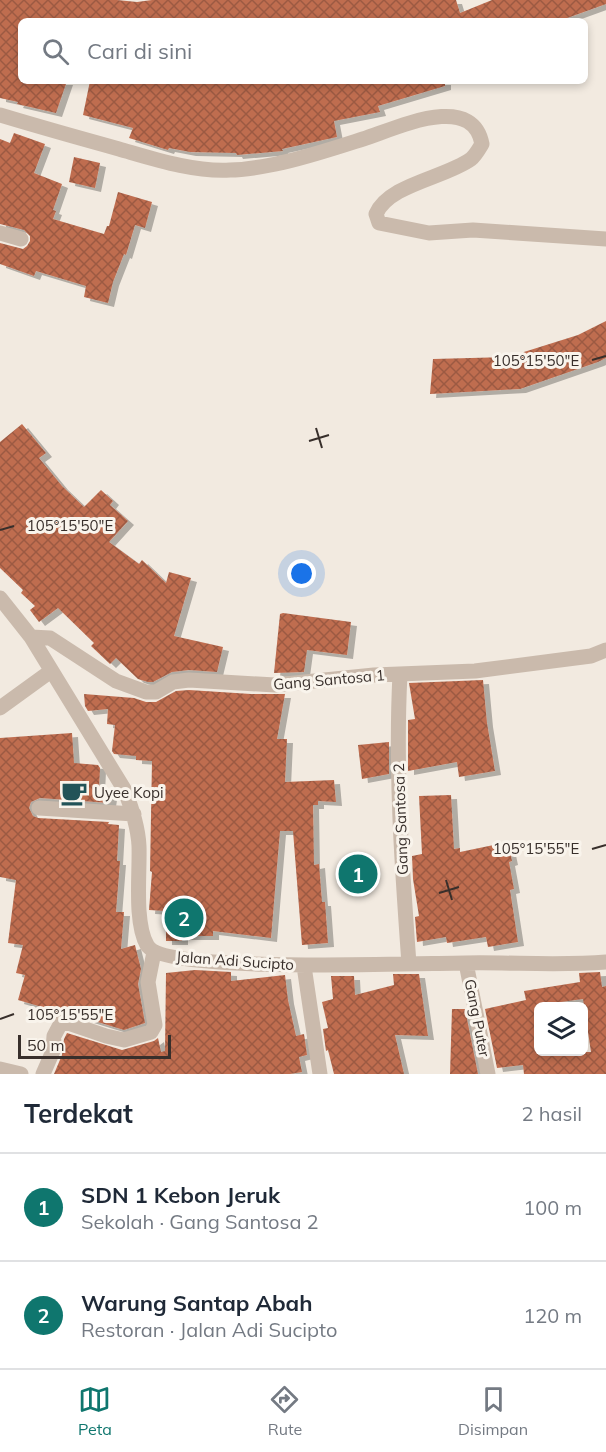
<!DOCTYPE html>
<html lang="id">
<head>
<meta charset="utf-8">
<style>
	body { margin:0; font-family:Mulish,sans-serif; background:#f6f6f7; color:#1f2937 }
	.controls { position:absolute; right:18px; bottom:18px; display:grid; overflow:hidden; border-radius:9px; box-shadow:0 3px 9px #0003 }
	.controls button { width:54px; height:54px; display:grid; place-items:center; padding:0; border:0; border-bottom:2px solid #e0e1e3; background:#fff; color:#1f2937; font:30px sans-serif }
	.scale { position:absolute; left:18px; bottom:15px; width:153px; box-sizing:border-box; padding-left:6px; border:3px solid #382f2b; border-top:0; font-size:16px; line-height:21px; white-space:nowrap; color:#382f2b; -webkit-text-stroke:4px #f9f4ec; paint-order:stroke }
	.you { position:absolute; left:302px; top:574px; width:21px; height:21px; margin:-15px; border:4px solid #fff; border-radius:50%; background:#1a73e8; box-shadow:0 0 0 9px #1a73e833 }
	.badge { display:grid; place-items:center; width:39px; height:39px; border-radius:50%; background:#0f766e; color:#fff; font-size:20px; font-weight:700 }
	.pin { position:absolute; translate:-50% -50%; border:3px solid #fff; box-shadow:0 2px 6px #0006 }
	.list { margin:0; padding:0; list-style:none }
	h2 { display:flex; justify-content:space-between; align-items:center; height:78px; margin:0; padding:0 24px; font-size:26px }
	h2 small { font-size:20px; font-weight:400; color:#747a83 }
	.list li { display:grid; grid-template-columns:39px 1fr auto; gap:18px; align-items:center; box-sizing:border-box; height:108px; padding:0 24px; border-top:2px solid #e0e1e3 }
	.list b { display:block; font-size:22px; white-space:nowrap }
	.list p { margin:0; font-size:20px; white-space:nowrap; color:#747a83 }
	.list em { font-size:20px; font-style:normal; color:#747a83 }
	.icon { flex:none; width:33px; height:33px; fill:none; stroke:currentColor; stroke-width:2; stroke-linecap:round; stroke-linejoin:round }
	.map { position:relative; flex:none; width:606px; height:1074px; overflow:hidden }
	.search { position:absolute; background:#fff; box-shadow:0 3px 9px #0003; left:18px; right:18px; top:18px; height:66px; display:flex; align-items:center; gap:15px; box-sizing:border-box; padding:0 21px; border-radius:9px; color:#747a83; font-size:22px }
	.sheet { height:294px; background:#fff }
	nav { display:flex; justify-content:space-around; align-items:center; box-sizing:border-box; height:84px; border-top:2px solid #e0e1e3; background:#fff; font-size:16px; color:#747a83 }
	nav a { display:grid; justify-items:center; gap:3px }
	nav .on { color:#0f766e }
	.map>svg:first-child { display:block }
	.building { fill:url(#building-cross-hatch); fill-rule:evenodd; filter:url(#shadow) }
	.lines { fill:none; stroke-linecap:round; stroke-linejoin:round }
	.minor { stroke:#cabaac; stroke-width:15 }
	.ticks { fill:none; stroke:#382f2b; stroke-width:2 }
	.labels { text-anchor:middle; stroke-width:6; stroke-linejoin:round; paint-order:stroke }
	.street-label { font-size:15px; fill:#382f2b; stroke:#f9f4ec }
	.poi-label { font-size:15px; fill:#382f2b; stroke:#f9f4ec; text-anchor:start }
	.ticks-label { font-size:15px; text-anchor:middle; fill:#382f2b; stroke:#f9f4ec; stroke-width:6; stroke-linejoin:round; paint-order:stroke }
</style>
</head>
<body>
<div class="map">
<svg width="606" height="1074" viewBox="0 0 606 1074">
	<defs>
		<pattern id="building-cross-hatch" width="8" height="8" patternUnits="userSpaceOnUse" patternTransform="scale(1.5)"><rect width="8" height="8" fill="#bf6d50"/><path d="M0 0l8 8M0 8l8-8" fill="none" stroke="#9c5a43"/></pattern>
		<filter id="shadow"><feDropShadow dx="6" dy="4" stdDeviation="0" flood-color="#0004"/></filter>
	</defs>
	<rect width="100%" height="100%" fill="#f2eae0"/>
	<path class="building" d="M0,0h117l20,2 15,-2h304l4,13 32,-13h114v4l-47,17h-538v60h46l-11,32 -39,-9 1,-2 -18,-4z
		M90,81h355v5l-67,20 2,6 -46,9 3,16 -55,12 1,2 -46,4 -1,-2 -46,-1 -21,-4 -1,2 -39,-12 4,-10 -50,-13z
		M14,133l31,11 -11,29 28,11 -9,26 3,1 -3,8 51,15 3,-8h2l9,-34 34,10 -7,26 -10,-3 -9,30 -2,-1 -11,28 -5,21 -24,-6 2,-11 -50,-15 -2,5 -34,-12v-21l23,6 4,-3 3,-5v-5l-6,-6 -24,-6v-85l10,4z
		M74,157l26,6 -5,25 -26,-6z
		M606,321v37l-8,4 -78,27 -90,5 3,-35 75,-2 70,-22z
		M22,424l24,29 -7,5 23,28 22,21 17,-17 12,11 -3,4 18,16 -19,21 30,22 3,-4 24,23 3,-11 22,6 -17,58 49,11 -6,25 -28,-2 -17,2 -19,10h-5l-10,-3 -22,-21 -6,6 -19,-18 3,-3 -36,-35 -19,14 -9,-12 5,-4 -14,-13 2,-3 -23,-22v-126z
		M283,613l68,9 -4,33 -40,-5 -3,22 -30,1 6,-59z
		M483,680l4,43 8,48 -36,6 -2,-15 -49,9v-51l7,-1 -6,-36z
		M189,690l62,4h34l-8,45h10l-2,43 49,-2 2,22 -18,-1v4h-5l1,60 5,-1 3,38h3l3,41 -26,2 -9,-114h-13l-9,107 -58,-7v5h-31v5h-16v-30l-17,-1 3,-38 -2,-1 2,-110 -16,-1v-4l-22,-2 -2,-3 3,-26 -8,-1 1,-15 -20,2 -3,-5 -1,-12 50,4 12,4h10l20,-11z
		M72,733l2,30 24,2 2,3 -1,20 13,1 -2,14 -70,-5 -9,4 -2,6 4,8 5,2 71,4 -1,2 11,1 -2,36h3l-4,51h8l-3,37 14,-4 6,24 -3,15 7,39 -21,7 -59,-18h-6l-41,-12 7,-25 -9,-2 7,-28 -15,-2 8,-63 -16,-3v-139z
		M389,742v32l-27,5 -4,-34z
		M451,795l3,54 6,-1v4l48,-10 4,19 -3,1 5,27 -4,1 8,52 -30,5 -2,-10 -39,6 -1,-6 -29,5 -2,-25 4,-1 -6,-37 -1,-23 10,-2 -3,-58z
		M195,970l36,2v9l54,-6 3,25 8,36 8,-2 3,21 -8,2 3,15 -12,2h-236l8,-19 2,-16 3,-6 55,17 32,-9 4,-3 3,14 4,-1 1,-78z
		M600,972l2,15 4,-1v88h-82l-1,-9 -26,3 -12,-59 41,-9 -2,-9 56,-9 -1,-9zM583,999l8,53h-53v-47z
		M393,974h26l9,62 -33,-1 9,39h-70l-6,-24 -2,1 -3,-22 5,-1 -6,-26 11,-3 -2,-23h23l1,19 39,-10z
		M452,1009h13l13,65h-28z"/>
	<g class="lines">
		<path class="minor" d="M0,115c40,12 79,23 119,34 35,10 74,23 111,21 15,0 31,-3 46,-6 29,-6 59,-16 87,-25 32,-10 109,-48 119,5 -3,5 -7,12 -11,15 -26,19 -82,25 -95,55l3,9 50,10 44,-3 133,9
			M0,233l21,6
			M0,598l31,39 93,152c8,19 14,37 15,57 1,27 -5,76 8,99 15,29 276,18 318,18 47,-1 94,3 141,-1
			M31,637l19,1 66,43 30,11h10l17,-10 16,-2 86,5 99,-10 101,-4 116,-15 15,-6
			M400,674c-5,97 2,193 9,290
			M0,708l51,-37
			M39,808l95,6
			M466,963l22,111
			M304,966l16,108
			M0,1069l21,5
			M43,1074l10,-23 1,-15 8,-15 44,15 18,4 27,-8 4,-7 -7,-43 6,-30"/>
	</g>
	<path class="ticks" d="M592,360l14,-4M316,428l6,20M309,441l20,-6M0,530l14,-4M592,849l14,-4M446,880l6,20M439,893l20,-6M0,1019l14,-5"/>
	<defs>
		<g id="cafe-bare" transform="scale(2.07)"><path d="M-5.5-4.5H6V0H3Q3 3.5 0 3.5H-2.5Q-5.5 3.5-5.5 0ZM3-3.2v2h1.7v-2ZM-6 4.5H4V6H-6Z" fill="#225358" stroke="#f9f4ec" stroke-width="2.5" paint-order="stroke"/></g>
	</defs>
	<g fill-rule="evenodd">
		<use href="#cafe-bare" x="74" y="793"/>
	</g>
	<g class="labels">
		<g class="street-label">
			<text transform="translate(329 680) rotate(-5)" y="5">Gang Santosa 1</text>
			<text transform="translate(401 819) rotate(-92)" y="5">Gang Santosa 2</text>
			<text transform="translate(235 961) rotate(4)" y="5">Jalan Adi Sucipto</text>
			<text transform="translate(477 1018) rotate(79)" y="5">Gang Puter</text>
		</g>
		<g class="poi-label">
			<text x="94" y="798">Uyee Kopi</text>
		</g>
	</g>
	<g class="ticks-label">
		<text x="536" y="366">105°15'50"E</text>
		<text x="70" y="531">105°15'50"E</text>
		<text x="536" y="854">105°15'55"E</text>
		<text x="70" y="1020">105°15'55"E</text>
	</g>
</svg>
<div class="controls">
<button><svg class="icon" aria-label="layers" viewBox="0 0 24 24"><path d="M12 4l9 5-9 5-9-5zM3 14l9 5 9-5"/></svg></button>
</div>
<div class="scale">50 m</div>
<div class="you"></div>
<div class="pin badge" style="left:358px;top:874px">1</div>
<div class="pin badge" style="left:184px;top:918px">2</div>
<div class="search"><svg class="icon" aria-label="search" viewBox="0 0 24 24"><circle cx="10" cy="10" r="6"/><path d="M15 15l6 6"/></svg>Cari di sini</div>
</div>
<section class="sheet">
<h2>Terdekat<small>2 hasil</small></h2>
<ul class="list">
<li><span class="badge">1</span><div><b>SDN 1 Kebon Jeruk</b><p>Sekolah · Gang Santosa 2</p></div><em>100 m</em></li>
<li><span class="badge">2</span><div><b>Warung Santap Abah</b><p>Restoran · Jalan Adi Sucipto</p></div><em>120 m</em></li>
</ul>
</section>
<nav>
<a class="on"><svg class="icon" aria-label="map" viewBox="0 0 24 24"><path d="M3 6l6-2 6 2 6-2v14l-6 2-6-2-6 2zM9 4v14M15 6v14"/></svg>Peta</a>
<a><svg class="icon" aria-label="directions" viewBox="0 0 24 24"><path d="M12 3l9 9-9 9-9-9zM9 14v-3h6M13 9l2 2-2 2"/></svg>Rute</a>
<a><svg class="icon" aria-label="saved" viewBox="0 0 24 24"><path d="M7 4h10v16l-5-4-5 4z"/></svg>Disimpan</a>
</nav>
</body>
</html>
